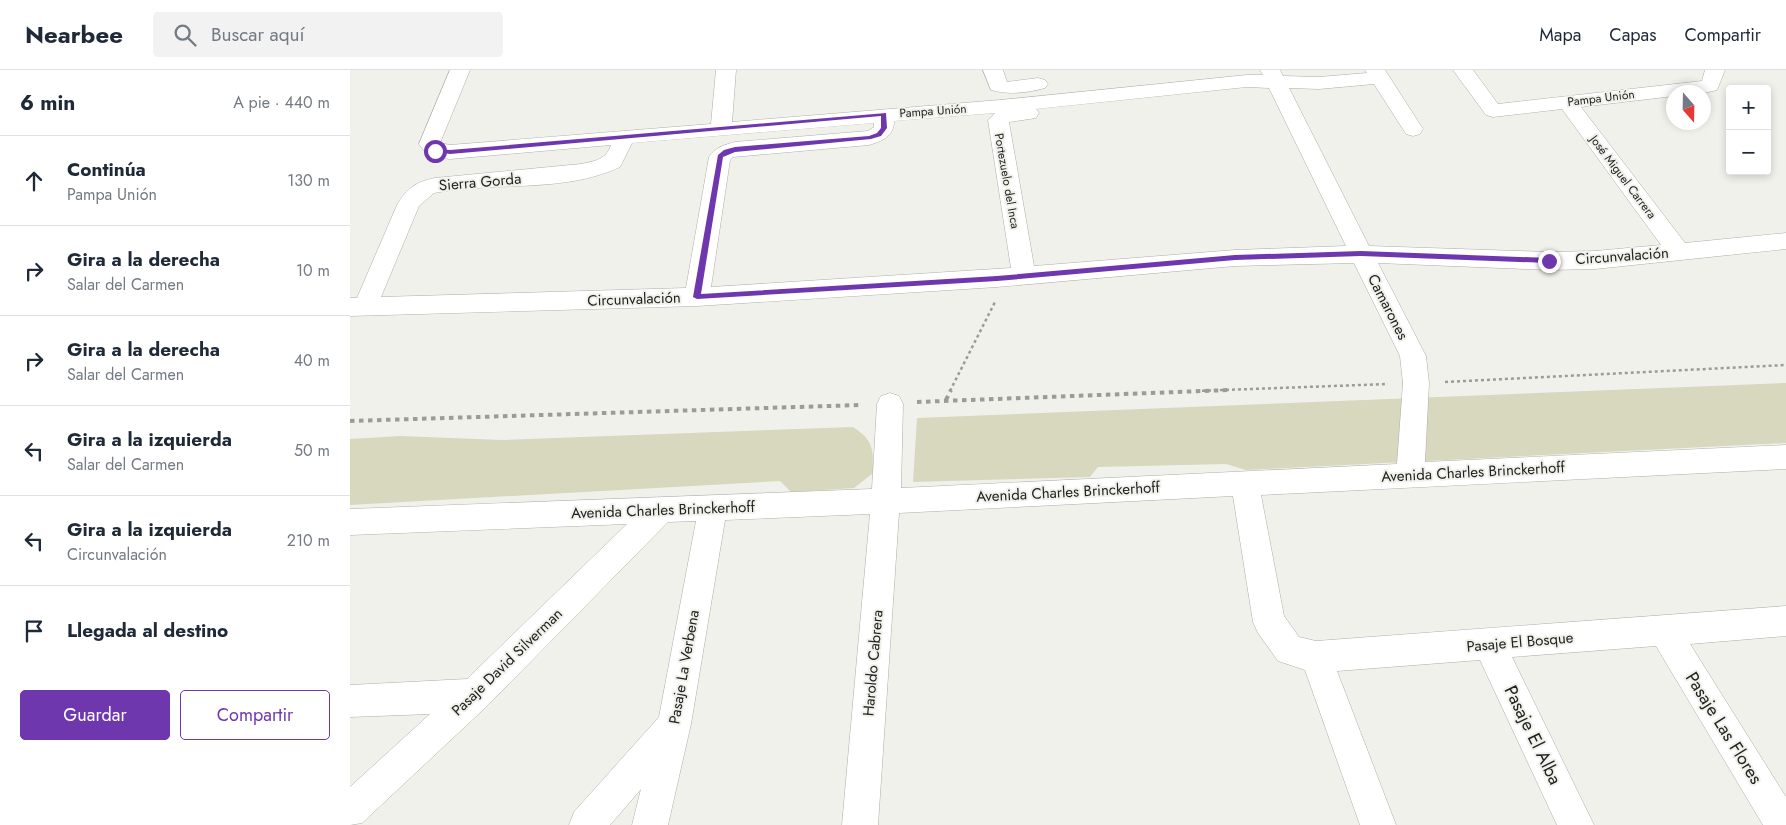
<!DOCTYPE html>
<html lang="es">
<head>
<meta charset="utf-8">
<style>
	body { margin:0; font-family:Jost,sans-serif; background:#f2f2f3; color:#1f2937 }
	.controls { position:absolute; right:15px; top:15px; display:grid; overflow:hidden; border-radius:5px; box-shadow:0 2px 8px #0003 }
	.controls button { width:45px; height:45px; display:grid; place-items:center; padding:0; border:0; border-bottom:1px solid #e0e1e3; background:#fff; color:#1f2937; font:25px sans-serif }
	.compass { position:absolute; left:1316px; top:15px; width:45px; height:45px; border-radius:50%; background:#fff; box-shadow:0 2px 8px #0003; rotate:160deg }
	.stop { position:absolute; width:15px; height:15px; margin:-11px; border:4px solid #6f37ad; border-radius:50%; background:#fff }
	.stop.end { background:#6f37ad; border-color:#fff; box-shadow:0 1px 5px #0008 }
	.list { margin:0; padding:0; list-style:none }
	h2 { display:flex; justify-content:space-between; align-items:center; height:65px; margin:0; padding:0 20px; font-size:21px }
	h2 small { font-size:16px; font-weight:400; color:#747a83 }
	.list li { display:grid; grid-template-columns:32px 1fr auto; gap:15px; align-items:center; box-sizing:border-box; height:90px; padding:0 20px; border-top:1px solid #e0e1e3 }
	.list b { display:block; font-size:19px; white-space:nowrap }
	.list p { margin:0; font-size:16px; white-space:nowrap; color:#747a83 }
	.list em { font-size:16px; font-style:normal; color:#747a83 }
	.actions { display:flex; gap:10px; padding:15px 20px }
	.actions a { flex:1; padding:11px 0; border:1px solid #6f37ad; border-radius:5px; text-align:center; font-size:18px; color:#6f37ad }
	.actions .main { background:#6f37ad; color:#fff }
	.icon { flex:none; width:28px; height:28px; fill:none; stroke:currentColor; stroke-width:2; stroke-linecap:round; stroke-linejoin:round }
	.map { position:relative; flex:none; width:1436px; height:755px; overflow:hidden }
	header { display:flex; align-items:center; gap:30px; box-sizing:border-box; height:70px; padding:0 25px; background:#fff; border-bottom:1px solid #e0e1e3 }
	header strong { font-size:24px }
	nav { display:flex; gap:28px; margin-inline-start:auto; font-size:18px }
	.search { width:350px; height:45px; background:#f2f2f3; display:flex; align-items:center; gap:12px; box-sizing:border-box; padding:0 18px; border-radius:5px; color:#747a83; font-size:19px }
	main { display:flex }
	aside { flex:1; background:#fff }
	.map>svg:first-child { display:block }
	.green { fill:#d7d8be }
	.lines { fill:none; stroke-linecap:round; stroke-linejoin:round }
	.minor-casing { stroke:#adada8; stroke-width:1 }
	.path-far1 { stroke:#9b9b97; stroke-width:2.5; stroke-dasharray:3 3; stroke-linecap:butt }
	.path { stroke:#9b9b97; stroke-width:4; stroke-dasharray:4.5 4.5; stroke-linecap:butt }
	.minor { fill:#fff; fill-rule:evenodd }
	.route { fill:#6f37ad }
	.labels { text-anchor:middle; stroke-width:4; stroke-linejoin:round; paint-order:stroke }
	.far-street-label { font-size:12px; fill:#222220; stroke:#f1f1ec }
	.street-label { font-size:15px; fill:#222220; stroke:#f1f1ec }
	.near-street-label { font-size:18px; fill:#222220; stroke:#f1f1ec }
</style>
</head>
<body>
<header>
<strong>Nearbee</strong>
<div class="search"><svg class="icon" aria-label="search" viewBox="0 0 24 24"><circle cx="10" cy="10" r="6"/><path d="M15 15l6 6"/></svg>Buscar aquí</div>
<nav><a>Mapa</a><a>Capas</a><a>Compartir</a></nav>
</header>
<main>
<aside>
<h2>6 min<small>A pie · 440 m</small></h2>
<ul class="list">
<li><svg class="icon" aria-label="ahead" viewBox="0 0 24 24"><path d="M12 20V5M6 11l6-6 6 6"/></svg><div><b>Continúa</b><p>Pampa Unión</p></div><em>130 m</em></li>
<li><svg class="icon" aria-label="right" viewBox="0 0 24 24"><path d="M7 20v-9h11M14 6l5 5-5 5"/></svg><div><b>Gira a la derecha</b><p>Salar del Carmen</p></div><em>10 m</em></li>
<li><svg class="icon" aria-label="right" viewBox="0 0 24 24"><path d="M7 20v-9h11M14 6l5 5-5 5"/></svg><div><b>Gira a la derecha</b><p>Salar del Carmen</p></div><em>40 m</em></li>
<li><svg class="icon" aria-label="left" viewBox="0 0 24 24"><path d="M17 20v-9H6M10 6l-5 5 5 5"/></svg><div><b>Gira a la izquierda</b><p>Salar del Carmen</p></div><em>50 m</em></li>
<li><svg class="icon" aria-label="left" viewBox="0 0 24 24"><path d="M17 20v-9H6M10 6l-5 5 5 5"/></svg><div><b>Gira a la izquierda</b><p>Circunvalación</p></div><em>210 m</em></li>
<li><svg class="icon" aria-label="arrive" viewBox="0 0 24 24"><path d="M6 21V4h12l-3 4 3 4H6"/></svg><div><b>Llegada al destino</b></div></li>
</ul>
<div class="actions"><a class="main">Guardar</a><a>Compartir</a></div>
</aside>
<div class="map">
<svg width="1436" height="755" viewBox="0 0 1436 755">
	<rect width="100%" height="100%" fill="#f1f1ec"/>
	<path class="green" d="M1436,313v60l-540,27 -20,-6 -128,3 -8,10 -177,5 4,-64z
		M503,357c21,14 20,21 20,46l-19,15 -63,4 -11,-11 -430,24v-66l50,-3 102,4z"/>
	<g class="lines">
		<g class="minor-casing">
			<path id="minor" d="M100,0h20l-30,73 10,2 261,-21 5,-54h20l-4,52 268,-22 247,-25h16l-3,-5h20l3,6 36,1 48,-4 -2,-3h20l38,59 -3,5 -7,2 -7,-2 -32,-50 -55,5 -30,-1 80,158 180,6 46,-1 66,-6 -99,-136 -69,8 -7,-2 -33,-45h20l25,34 204,-23 3,-11h20l-8,20 -13,3 -30,-1v4l-93,11 104,136 101,-10v16l-191,20 -46,1 -171,-7 48,93 3,27 -4,79 361,-17v24l-525,26 23,121 15,21 17,4 470,-35v30l-96,8 96,153v28h-23l-107,-179 -144,11 82,168h-37l-77,-165 -143,11 59,154h-36l-55,-155 -27,-9 -20,-28 -5,-11 -20,-126 -334,17 -21,312h-36l28,-311 -145,6 -34,204 -23,101h-36l9,-36 -31,36h-41l5,-13 85,-95 37,-196 -28,1 -182,185 -124,116 -12,2v-38l80,-73 -80,3v-32l117,-6 160,-155 -277,11v-26l522,-20 5,-85 4,-8 9,-3 9,3 4,8 -2,84 496,-24 6,-81 -3,-27 -46,-93 -119,3 -238,21 -300,19 -347,10v-18h7l40,-93c10,-17 19,-23 38,-27l146,-14c14,-3 25,-4 30,-19l-161,14 -22,-3 -9,-12zM897,17l22,1 77,158 -111,4 -201,16 -25,-144 27,-4 3,-5 -3,-4zM645,43l-7,7 23,148 -300,19 19,-127 3,-3 136,-12c13,-4 25,-8 25,-24zM524,53v4l-6,4 -133,11c-11,3 -19,5 -26,15l-23,131 -305,9 38,-91 15,-13c60,-12 128,1 186,-26l12,-24z
				M633,0h20l4,12 31,-4 7,2 3,4 -3,4c-18,5 -36,7 -54,2z"/>
		</g>
		<path class="path-far1" d="M1095,312l341,-17
			M600,321l45,-89
			M846,321l192,-7"/>
		<path class="path" d="M596,330l5,-10
			M567,332l312,-12
			M0,351l511,-16"/>
		<use href="#minor" class="minor"/>
	</g>
	<path class="route" d="M536,43l1,15 -6,8 -10,3 -136,13 -12,5 -22,137 296,-18 238,-21 126,-4 188,7 3,3 -3,2 -188,-7 -126,4 -238,21 -300,18 -4,-2 25,-142 6,-5 11,-3 134,-11 8,-3 4,-5v-12l-431,38 -18,-3 3,-2 15,1z"/>
	<g class="labels">
		<g class="far-street-label">
			<text transform="translate(1251 28) rotate(-7)" y="4">Pampa Unión</text>
			<text transform="translate(583 41) rotate(-4)" y="4">Pampa Unión</text>
			<text transform="translate(1273 107) rotate(53)" y="4">José Miguel Carrera</text>
			<text transform="translate(657 111) rotate(80)" y="4">Portezuelo del Inca</text>
		</g>
		<g class="street-label">
			<text transform="translate(130 112) rotate(-5)" y="5">Sierra Gorda</text>
			<text transform="translate(1272 186) rotate(-4)" y="5">Circunvalación</text>
			<text transform="translate(284 229) rotate(-2)" y="5">Circunvalación</text>
			<text transform="translate(1038 237) rotate(63)" y="5">Camarones</text>
			<text transform="translate(1123 402) rotate(-3)" y="5">Avenida Charles Brinckerhoff</text>
			<text transform="translate(718 422) rotate(-3)" y="5">Avenida Charles Brinckerhoff</text>
			<text transform="translate(313 440) rotate(-2)" y="5">Avenida Charles Brinckerhoff</text>
			<text transform="translate(1170 572) rotate(-5)" y="5">Pasaje El Bosque</text>
			<text transform="translate(157 592) rotate(-44)" y="5">Pasaje David Silverman</text>
			<text transform="translate(523 593) rotate(-85)" y="5">Haroldo Cabrera</text>
			<text transform="translate(334 597) rotate(-80)" y="5">Pasaje La Verbena</text>
		</g>
		<g class="near-street-label">
			<text transform="translate(1374 658) rotate(58)" y="6">Pasaje Las Flores</text>
			<text transform="translate(1183 665) rotate(64)" y="6">Pasaje El Alba</text>
		</g>
	</g>
</svg>
<div class="controls">
<button>+</button>
<button>−</button>
</div>
<svg class="compass" viewBox="-18 -18 36 36"><path d="M0-13l5 13h-10z" fill="#e53935"/><path d="M0 13l5-13h-10z" fill="#747a83"/></svg>
<div class="stop" style="left:85px;top:81px"></div>
<div class="stop end" style="left:1199px;top:191px"></div>
</div>
</main>
</body>
</html>
